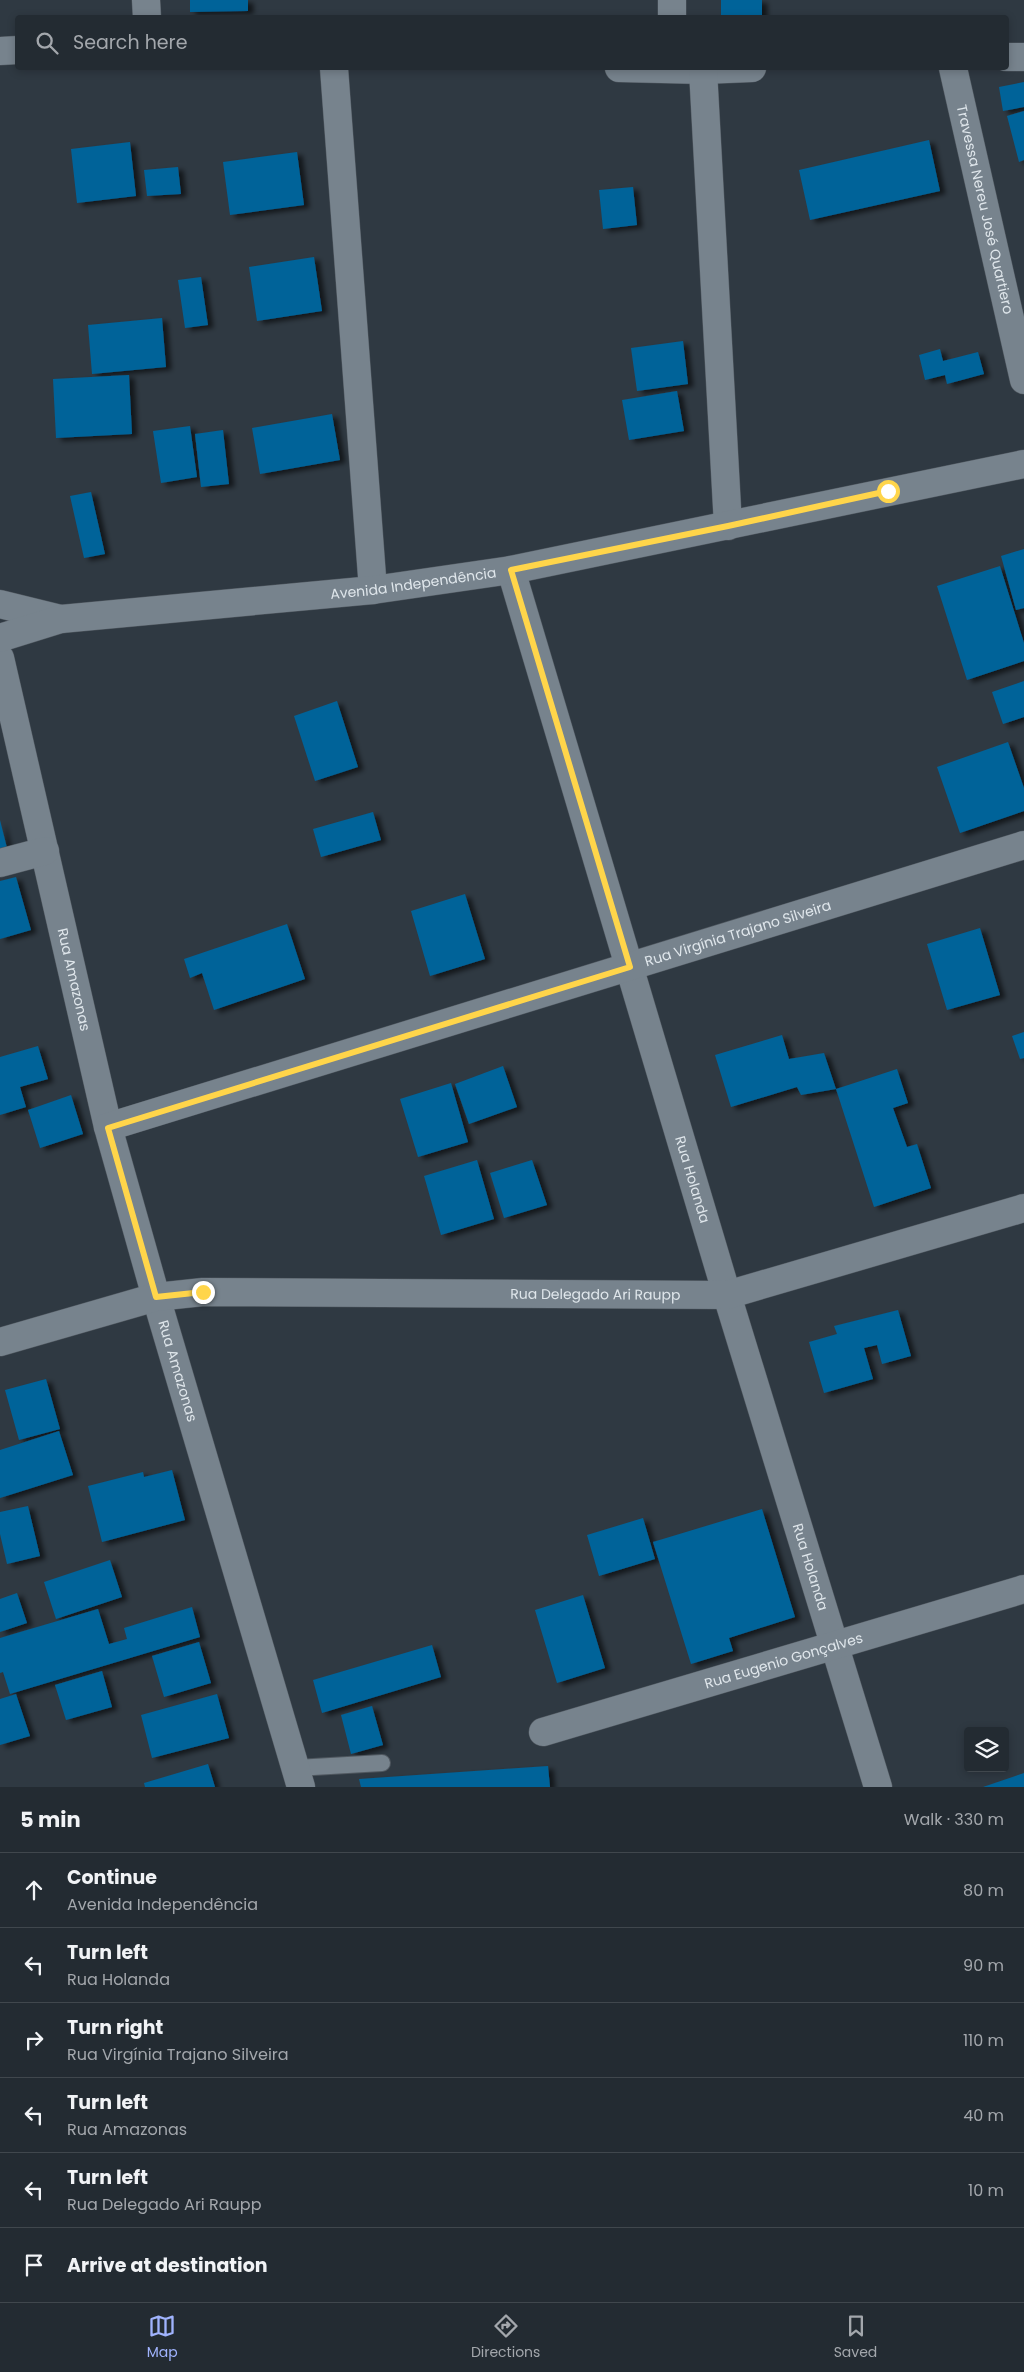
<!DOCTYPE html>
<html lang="en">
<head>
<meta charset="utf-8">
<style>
	body { margin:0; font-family:Poppins,sans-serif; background:#2f373e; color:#f1f3f6 }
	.controls { position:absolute; right:15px; bottom:15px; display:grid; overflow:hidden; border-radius:5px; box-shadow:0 2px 8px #0003 }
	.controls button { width:45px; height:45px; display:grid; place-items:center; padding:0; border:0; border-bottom:1px solid #40474d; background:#232b32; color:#f1f3f6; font:25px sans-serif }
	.stop { position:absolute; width:15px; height:15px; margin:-11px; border:4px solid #ffd54a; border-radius:50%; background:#fff }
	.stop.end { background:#ffd54a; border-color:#fff; box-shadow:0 1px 5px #0008 }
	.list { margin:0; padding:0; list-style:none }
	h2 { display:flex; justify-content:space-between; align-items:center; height:65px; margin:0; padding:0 20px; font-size:21px }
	h2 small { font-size:16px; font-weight:400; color:#a3a7ac }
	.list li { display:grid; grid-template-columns:32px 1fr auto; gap:15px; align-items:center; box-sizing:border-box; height:75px; padding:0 20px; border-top:1px solid #40474d }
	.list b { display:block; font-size:19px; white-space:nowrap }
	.list p { margin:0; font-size:16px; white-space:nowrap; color:#a3a7ac }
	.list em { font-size:16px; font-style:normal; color:#a3a7ac }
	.icon { flex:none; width:28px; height:28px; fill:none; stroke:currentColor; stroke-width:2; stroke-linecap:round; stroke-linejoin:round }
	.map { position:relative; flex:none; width:1024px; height:1787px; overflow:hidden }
	.search { position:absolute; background:#232b32; box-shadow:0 2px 8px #0003; left:15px; right:15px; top:15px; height:55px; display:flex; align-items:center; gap:12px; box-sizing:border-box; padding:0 18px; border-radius:5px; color:#a3a7ac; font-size:19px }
	.sheet { height:515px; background:#232b32 }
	nav { display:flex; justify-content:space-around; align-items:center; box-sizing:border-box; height:70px; border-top:1px solid #40474d; background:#232b32; font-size:14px; color:#a3a7ac }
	nav a { display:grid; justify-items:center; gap:2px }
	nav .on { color:#a0b3fd }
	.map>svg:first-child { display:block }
	.building { fill:#066399; filter:url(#shadow) }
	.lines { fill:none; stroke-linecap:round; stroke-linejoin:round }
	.service-casing { stroke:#4f575f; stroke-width:18 }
	.minor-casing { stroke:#4f575f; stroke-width:29 }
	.tertiary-casing { stroke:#4f575f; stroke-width:29 }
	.service { stroke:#77838d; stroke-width:16 }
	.minor { stroke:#77838d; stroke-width:28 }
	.tertiary { stroke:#77838d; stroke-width:28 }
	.route { stroke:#ffd54a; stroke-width:6 }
	.labels { text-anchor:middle; stroke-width:4; stroke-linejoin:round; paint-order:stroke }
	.street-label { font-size:14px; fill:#dfe6eb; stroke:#2f3942 }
</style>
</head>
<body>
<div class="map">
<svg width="1024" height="1787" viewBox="0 0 1024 1787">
	<defs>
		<filter id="shadow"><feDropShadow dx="5.5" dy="3" stdDeviation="2.5" flood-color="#0009"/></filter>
	</defs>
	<rect width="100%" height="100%" fill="#2f3942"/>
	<path class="building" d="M190,0h58v11l-58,1z
		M721,0h41v18h-41z
		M1024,82v25l-21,4 -4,-24z
		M1024,111v49l-5,2 -12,-46z
		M929,140l11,51 -130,29 -11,-50z
		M130,142l6,54 -59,7 -6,-54z
		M297,152l7,53 -74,10 -7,-53z
		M178,167l3,27 -34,2 -3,-26z
		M633,187l4,38 -34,4 -4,-39z
		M314,257l8,54 -65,10 -8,-54z
		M201,277l7,48 -23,3 -7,-48z
		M162,318l4,49 -74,7 -4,-49z
		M683,341l5,43 -51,7 -6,-43z
		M940,349l3,12 35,-9 6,22 -37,10 -2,-9 -20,5 -6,-25z
		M129,375l3,59 -76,4 -3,-59z
		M677,391l7,40 -55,9 -7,-40z
		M332,414l8,46 -80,14 -8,-46z
		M190,426l7,51 -36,6 -8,-52z
		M223,430l6,54 -28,3 -6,-53z
		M91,492l14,62 -21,4 -14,-62z
		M1024,549v59l-8,2 -15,-54z
		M1000,566l24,77v18l-57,19 -30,-94z
		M1024,681v36l-21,7 -11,-32z
		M337,701l21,66 -43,14 -21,-65z
		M1008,742l16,46v23l-64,22 -23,-66z
		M373,812l8,28 -60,17 -8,-28z
		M0,820l8,32 -8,2z
		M16,877l15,53 -31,9v-58z
		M465,894l20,65 -55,17 -19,-65z
		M287,924l18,55 -91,31 -12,-37 -12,5 -6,-19z
		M980,928l20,67 -53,15 -20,-66z
		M1024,1032v26l-4,1 -8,-23z
		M782,1035l7,24 35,-6 12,36 -35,6 -4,-8 -66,20 -16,-52z
		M38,1046l10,33 -28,8 6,20 -26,8v-58z
		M503,1066l14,41 -48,17 -14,-40z
		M897,1069l11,34 -15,5 14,39 10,-3 14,44 -57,19 -38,-118z
		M451,1083l17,59 -50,15 -18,-58z
		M71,1095l12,39 -43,14 -12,-38z
		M477,1160l17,59 -53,16 -17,-59z
		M532,1160l15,45 -43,13 -14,-45z
		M898,1310l13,46 -29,8 -5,-19 -13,3 9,31 -49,14 -15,-51 28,-8 -3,-8z
		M46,1379l14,50 -41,11 -14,-50z
		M59,1431l14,44 -73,23v-48z
		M172,1470l13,50 -83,22 -14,-56 55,-14 1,5z
		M28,1506l12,50 -33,8 -7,-30v-22z
		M762,1509l33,108 -66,21 4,13 -42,13 -38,-122z
		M643,1518l12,41 -56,17 -12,-41z
		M110,1560l12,37 -66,22 -12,-37z
		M17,1593l10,30 -27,9v-33z
		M583,1595l22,73 -48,15 -22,-73z
		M192,1607l8,30 -190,57 -7,-22 -3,1v-35l98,-29 11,35 18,-5 -3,-11z
		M199,1642l12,41 -47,14 -12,-41z
		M432,1645l9,32 -119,36 -9,-33z
		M102,1671l10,36 -46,13 -11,-35z
		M16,1694l14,42 -30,9v-46z
		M217,1694l12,44 -77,20 -11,-43z
		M372,1706l11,39 -32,9 -10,-39z
		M208,1764l7,23h-70l-1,-4z
		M548,1766l2,21h-189l-2,-8z
		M1024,1773v14h-41z"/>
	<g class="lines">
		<g class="service-casing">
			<path id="service" d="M296,1768l86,-5"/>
		</g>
		<g class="minor-casing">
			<g id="minor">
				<path d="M146,0l1,18"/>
				<path d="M672,0v18"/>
				<path d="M0,51l18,-1"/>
				<path d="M1006,57h18"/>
				<path d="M334,68l39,522"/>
				<path d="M619,68l84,2 49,-2"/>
				<path id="s1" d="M953,68l71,312"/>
				<path d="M703,70l25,456"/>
				<path id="s2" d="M511,570l216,725 151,492"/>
				<path id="s3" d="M0,658l108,469 48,170 145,490"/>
				<path d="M0,863l45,-12"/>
				<path id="s4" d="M108,1127l916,-282"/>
				<path id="s5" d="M0,1342l156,-45 47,-5 524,3 297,-87"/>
				<path id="s6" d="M543,1732l481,-143"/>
			</g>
		</g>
		<g class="tertiary-casing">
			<g id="tertiary">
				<path d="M0,604l61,15"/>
				<path id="s7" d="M0,638l61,-19 312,-29 138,-20 513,-106"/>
			</g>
		</g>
		<use href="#service" class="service"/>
		<use href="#minor" class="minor"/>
		<use href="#tertiary" class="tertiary"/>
	</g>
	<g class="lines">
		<path class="route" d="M203,1292l-47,5 -48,-169 522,-161 -119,-397 217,-44 160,-35"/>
	</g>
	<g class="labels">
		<g class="street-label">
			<text dy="5" stroke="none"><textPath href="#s1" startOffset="145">Travessa Nereu José Quartiero</textPath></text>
			<text dy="5" stroke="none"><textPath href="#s7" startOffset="418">Avenida Independência</textPath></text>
			<text dy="5" stroke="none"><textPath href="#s4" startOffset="659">Rua Virgínia Trajano Silveira</textPath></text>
			<text dy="5" stroke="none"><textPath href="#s3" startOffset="330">Rua Amazonas</textPath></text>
			<text dy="5" stroke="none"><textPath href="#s2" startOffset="636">Rua Holanda</textPath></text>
			<text dy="5" stroke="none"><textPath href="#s5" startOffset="602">Rua Delegado Ari Raupp</textPath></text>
			<text dy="5" stroke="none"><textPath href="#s3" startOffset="735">Rua Amazonas</textPath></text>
			<text dy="5" stroke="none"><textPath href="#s2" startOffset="1041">Rua Holanda</textPath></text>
			<text dy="5" stroke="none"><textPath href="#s6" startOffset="251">Rua Eugenio Gonçalves</textPath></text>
		</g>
	</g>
</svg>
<div class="controls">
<button><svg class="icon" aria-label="layers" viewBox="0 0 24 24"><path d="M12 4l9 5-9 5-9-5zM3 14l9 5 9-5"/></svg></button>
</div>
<div class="stop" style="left:888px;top:491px"></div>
<div class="stop end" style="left:203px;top:1292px"></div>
<div class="search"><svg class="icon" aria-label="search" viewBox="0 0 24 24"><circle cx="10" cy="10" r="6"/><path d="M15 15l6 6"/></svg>Search here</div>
</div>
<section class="sheet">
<h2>5 min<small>Walk · 330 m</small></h2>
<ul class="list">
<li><svg class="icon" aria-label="ahead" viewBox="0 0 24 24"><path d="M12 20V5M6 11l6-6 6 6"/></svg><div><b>Continue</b><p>Avenida Independência</p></div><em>80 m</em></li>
<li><svg class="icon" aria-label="left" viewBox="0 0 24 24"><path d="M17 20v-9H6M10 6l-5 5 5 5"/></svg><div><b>Turn left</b><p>Rua Holanda</p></div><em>90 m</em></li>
<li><svg class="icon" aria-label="right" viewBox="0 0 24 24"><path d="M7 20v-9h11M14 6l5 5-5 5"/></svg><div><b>Turn right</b><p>Rua Virgínia Trajano Silveira</p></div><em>110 m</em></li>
<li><svg class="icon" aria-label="left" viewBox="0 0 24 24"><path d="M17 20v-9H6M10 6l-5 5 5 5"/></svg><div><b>Turn left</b><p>Rua Amazonas</p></div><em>40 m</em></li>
<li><svg class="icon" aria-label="left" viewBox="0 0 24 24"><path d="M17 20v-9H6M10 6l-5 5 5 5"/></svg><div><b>Turn left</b><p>Rua Delegado Ari Raupp</p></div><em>10 m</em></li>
<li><svg class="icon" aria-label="arrive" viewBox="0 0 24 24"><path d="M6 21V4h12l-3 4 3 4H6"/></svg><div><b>Arrive at destination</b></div></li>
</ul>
</section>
<nav>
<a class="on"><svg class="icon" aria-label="map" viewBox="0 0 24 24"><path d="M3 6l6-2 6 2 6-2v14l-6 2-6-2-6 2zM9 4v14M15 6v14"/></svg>Map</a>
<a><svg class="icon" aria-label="directions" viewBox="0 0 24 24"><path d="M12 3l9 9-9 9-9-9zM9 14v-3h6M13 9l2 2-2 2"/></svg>Directions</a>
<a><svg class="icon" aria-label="saved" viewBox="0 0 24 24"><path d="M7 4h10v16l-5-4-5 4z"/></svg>Saved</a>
</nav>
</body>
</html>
